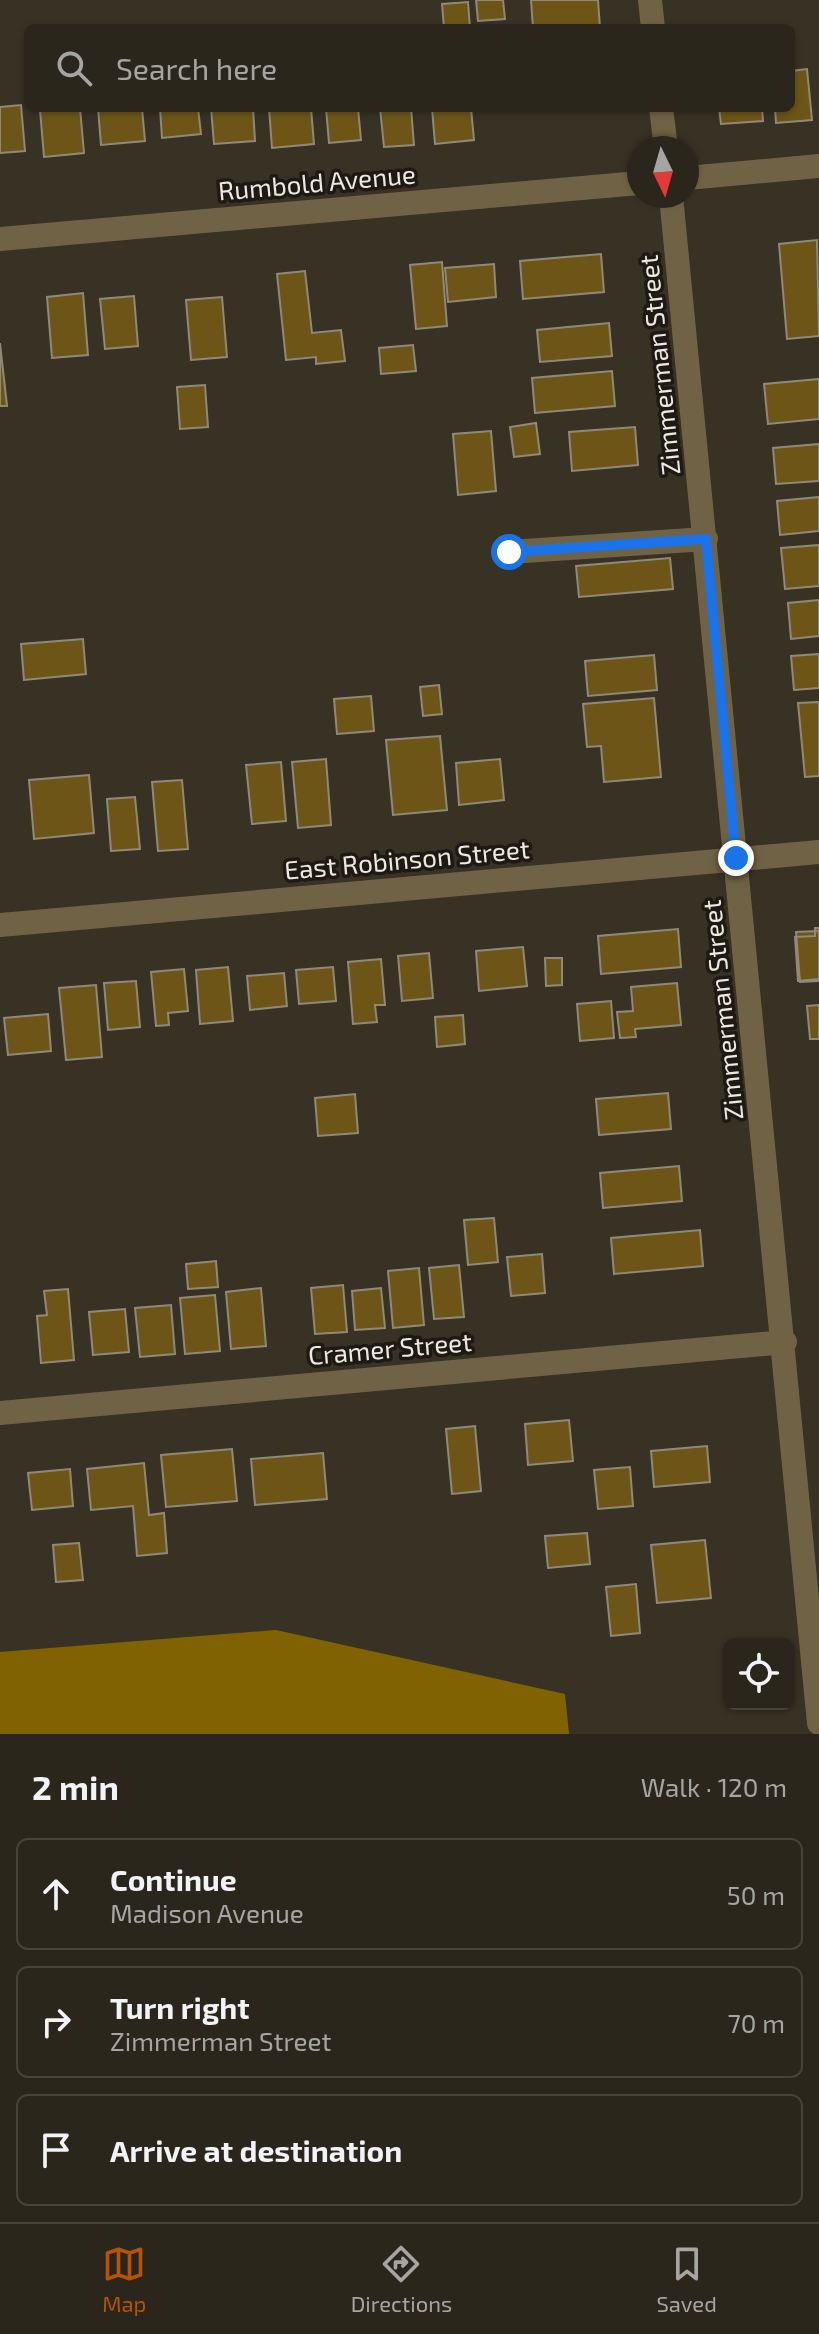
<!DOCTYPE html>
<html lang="en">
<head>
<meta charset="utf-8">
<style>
	body { margin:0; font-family:"Exo 2",sans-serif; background:#322e24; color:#f1f3f6 }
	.controls { position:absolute; right:24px; bottom:24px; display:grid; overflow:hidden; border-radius:12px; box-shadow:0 2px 6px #0004 }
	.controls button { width:72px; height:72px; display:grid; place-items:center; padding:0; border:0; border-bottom:2px solid #46433a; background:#2a261b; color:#f1f3f6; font:40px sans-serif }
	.compass { position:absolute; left:627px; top:136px; width:72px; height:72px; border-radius:50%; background:#2a261b; box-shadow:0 2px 6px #0004; rotate:175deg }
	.stop { position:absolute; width:24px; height:24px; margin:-18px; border:6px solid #1a73e8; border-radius:50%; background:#fff }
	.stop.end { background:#1a73e8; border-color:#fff; box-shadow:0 2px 8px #0008 }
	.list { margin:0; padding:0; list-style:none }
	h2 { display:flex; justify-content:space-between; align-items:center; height:104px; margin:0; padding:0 32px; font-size:34px }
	h2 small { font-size:26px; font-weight:400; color:#a5a5a3 }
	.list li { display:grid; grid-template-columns:52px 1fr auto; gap:24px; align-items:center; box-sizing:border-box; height:112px; margin:0 16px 16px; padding:0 16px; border:2px solid #46433a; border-radius:12px }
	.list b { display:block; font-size:30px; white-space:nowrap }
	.list p { margin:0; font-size:26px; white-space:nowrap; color:#a5a5a3 }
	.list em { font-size:26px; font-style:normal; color:#a5a5a3 }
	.icon { flex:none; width:44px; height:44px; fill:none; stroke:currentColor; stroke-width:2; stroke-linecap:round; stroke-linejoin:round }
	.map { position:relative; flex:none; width:819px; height:1734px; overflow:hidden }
	.search { position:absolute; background:#2a261b; box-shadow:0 2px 6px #0004; left:24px; right:24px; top:24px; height:88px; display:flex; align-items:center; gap:20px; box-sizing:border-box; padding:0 28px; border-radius:12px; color:#a5a5a3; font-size:30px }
	.sheet { height:488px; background:#2a261b }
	nav { display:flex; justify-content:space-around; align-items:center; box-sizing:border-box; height:112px; border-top:2px solid #46433a; background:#2a261b; font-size:22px; color:#a5a5a3 }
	nav a { display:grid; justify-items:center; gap:4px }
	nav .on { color:#b45309 }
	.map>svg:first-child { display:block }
	.forest { fill:#816202 }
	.building { fill:#6d5517; stroke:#908979; stroke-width:2 }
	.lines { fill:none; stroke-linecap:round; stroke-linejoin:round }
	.minor { stroke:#706345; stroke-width:24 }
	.route { stroke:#1a73e8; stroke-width:10 }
	.labels { text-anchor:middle; stroke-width:7; stroke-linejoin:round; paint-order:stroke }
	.street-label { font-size:26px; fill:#ede9e0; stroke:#1d1a14 }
</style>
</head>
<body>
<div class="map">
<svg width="819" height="1734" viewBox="0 0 819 1734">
	<rect width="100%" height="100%" fill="#383224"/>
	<path class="forest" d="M276,1630l289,64 4,40h-569v-82z"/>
	<path class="building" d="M476,0h27l2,19 -27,2z
		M531,0h67l2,28h-67z
		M468,2l2,26h-26l-2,-24z
		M807,69l5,51 -36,3 -1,-15h16v-37z
		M21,105l4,46 -25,2v-46z
		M80,108l4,45 -40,4 -4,-47z
		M98,108h44l3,33 -44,4z
		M160,108h38l3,26 -39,4z
		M211,108h42l2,33 -41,3z
		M269,108h42l3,36 -42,4z
		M326,108h32l3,32 -32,3z
		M380,108h31l3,37 -30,2z
		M432,108h39l3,32 -39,4z
		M719,108h43l1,13 -42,3z
		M817,240l2,96 -32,3 -8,-95z
		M601,254l3,38 -81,7 -3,-38z
		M442,262l5,64 -31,3 -6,-64z
		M494,264l2,33 -48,5 -3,-34z
		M305,271l7,62 29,-3 4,31 -29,3v-7l-30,3 -9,-86z
		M83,293l5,62 -36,3 -5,-61z
		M134,296l4,50 -33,3 -5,-50z
		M222,297l5,60 -36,3 -5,-60z
		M609,323l3,33 -72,6 -3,-32z
		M0,343l7,63h-7z
		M413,345l3,26 -35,3 -2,-26z
		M612,371l3,35 -80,7 -3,-35z
		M819,379v40l-51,5 -4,-40z
		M205,385l3,42 -28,2 -3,-42z
		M536,423l4,31 -26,3 -4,-30z
		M635,427l3,38 -66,6 -3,-39z
		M491,431l5,60 -38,4 -5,-61z
		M819,444v37l-43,3 -3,-36z
		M819,497v34l-39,4 -3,-34z
		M819,545v41l-34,3 -4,-41z
		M670,558l3,31 -94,8 -3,-31z
		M819,600v36l-28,3 -3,-36z
		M83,639l3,35 -62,6 -3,-36z
		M819,654v34l-25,2 -3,-34z
		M654,655l3,35 -69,6 -3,-35z
		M439,685l3,29 -19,2 -3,-29z
		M371,696l3,35 -37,3 -3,-35z
		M654,698l7,79 -57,5 -3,-36 -14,1 -4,-43z
		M819,702v74l-14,1 -7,-74z
		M440,736l7,74 -54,5 -7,-75z
		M326,759l5,66 -33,3 -6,-66z
		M500,759l4,41 -45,5 -3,-42z
		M281,762l5,59 -34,3 -6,-59z
		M89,775l5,58 -60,6 -5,-59z
		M182,780l6,69 -30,2 -6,-69z
		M135,797l5,52 -29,2 -4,-52z
		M815,928h4v51l-21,2 -3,-44 20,-1z
		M678,929l3,38 -80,7 -3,-38z
		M819,931v50l-19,1 -4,-50z
		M523,947l4,39 -48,5 -3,-40z
		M429,953l4,45 -31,3 -4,-45z
		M545,958h17v27l-16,1z
		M381,959l4,46h-10l2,17 -24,2 -5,-62z
		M228,967l5,54 -33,3 -4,-54z
		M333,967l3,34 -37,3 -3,-34z
		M184,969l4,42 -20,2 1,12 -13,1 -5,-54z
		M284,973l3,33 -37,4 -3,-34z
		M136,981l4,46 -32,3 -4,-47z
		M677,983l4,42 -46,4 1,8 -16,1 -3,-26 16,-1 -2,-24z
		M96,985l6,72 -36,3 -7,-72z
		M611,1001l3,37 -34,3 -3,-37z
		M819,1005v34h-9l-3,-33z
		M48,1014l3,37 -43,4 -4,-37z
		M463,1015l2,29 -28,3 -2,-30z
		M668,1093l3,36 -72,6 -3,-36z
		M355,1094l3,39 -40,3 -3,-38z
		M679,1166l3,35 -79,7 -3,-35z
		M494,1218l4,44 -30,3 -4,-45z
		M700,1230l3,36 -89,8 -3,-36z
		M542,1254l3,39 -34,3 -4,-39z
		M216,1261l2,26 -30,2 -2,-25z
		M459,1265l5,52 -30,2 -5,-51z
		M419,1268l5,57 -31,3 -5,-57z
		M343,1285l4,47 -32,2 -4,-46z
		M261,1288l5,58 -35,3 -5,-57z
		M381,1288l4,40 -30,2 -3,-39z
		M68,1289l6,71 -33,3 -4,-47 10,-1 -3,-24z
		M215,1295l5,56 -35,3 -5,-56z
		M171,1305l4,49 -35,3 -5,-49z
		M125,1309l4,43 -36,3 -4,-43z
		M569,1420l4,41 -45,4 -3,-41z
		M475,1426l6,65 -29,3 -6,-65z
		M707,1446l3,36 -56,5 -3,-36z
		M232,1449l5,52 -71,6 -5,-52z
		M323,1453l4,46 -72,6 -4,-46z
		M144,1463l5,52 15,-2 3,40 -30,3 -4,-50 -42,4 -4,-41z
		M630,1467l3,39 -35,3 -4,-39z
		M70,1469l3,37 -41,4 -4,-37z
		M587,1533l3,31 -42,4 -3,-32z
		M705,1540l6,58 -54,5 -6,-58z
		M79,1543l4,37 -27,2 -3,-37z
		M636,1584l4,49 -29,3 -5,-49z"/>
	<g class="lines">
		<path class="minor" d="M650,0l3,28
			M661,108l5,40
			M687,178l132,-12
			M671,196l148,1527
			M0,239l639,-56
			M509,552l197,-13
			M0,925l819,-73
			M0,1413l785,-71"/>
	</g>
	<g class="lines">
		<path class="route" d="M509,552l197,-13 30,319"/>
	</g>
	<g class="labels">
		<g class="street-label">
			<text transform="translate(317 183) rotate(-5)" y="9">Rumbold Avenue</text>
			<text transform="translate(660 365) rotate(-96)" y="9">Zimmerman Street</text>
			<text transform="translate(407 860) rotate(-5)" y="9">East Robinson Street</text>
			<text transform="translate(723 1010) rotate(-96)" y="9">Zimmerman Street</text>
			<text transform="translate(390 1349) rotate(-5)" y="9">Cramer Street</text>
		</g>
	</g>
</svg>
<div class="controls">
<button><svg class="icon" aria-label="locate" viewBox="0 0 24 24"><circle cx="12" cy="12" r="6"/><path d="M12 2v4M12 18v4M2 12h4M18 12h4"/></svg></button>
</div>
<svg class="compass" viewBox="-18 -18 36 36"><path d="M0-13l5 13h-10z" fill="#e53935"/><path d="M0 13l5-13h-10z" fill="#a5a5a3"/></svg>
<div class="stop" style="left:509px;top:552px"></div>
<div class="stop end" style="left:736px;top:858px"></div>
<div class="search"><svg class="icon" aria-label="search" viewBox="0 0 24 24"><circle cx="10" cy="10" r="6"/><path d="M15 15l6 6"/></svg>Search here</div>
</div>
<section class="sheet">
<h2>2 min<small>Walk · 120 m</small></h2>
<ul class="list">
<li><svg class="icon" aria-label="ahead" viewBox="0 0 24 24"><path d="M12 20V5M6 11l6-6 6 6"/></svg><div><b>Continue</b><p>Madison Avenue</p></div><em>50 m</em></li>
<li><svg class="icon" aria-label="right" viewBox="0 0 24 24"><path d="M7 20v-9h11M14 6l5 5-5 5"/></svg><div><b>Turn right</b><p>Zimmerman Street</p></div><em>70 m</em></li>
<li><svg class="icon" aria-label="arrive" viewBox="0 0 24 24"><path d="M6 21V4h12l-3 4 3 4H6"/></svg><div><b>Arrive at destination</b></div></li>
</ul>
</section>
<nav>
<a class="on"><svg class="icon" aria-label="map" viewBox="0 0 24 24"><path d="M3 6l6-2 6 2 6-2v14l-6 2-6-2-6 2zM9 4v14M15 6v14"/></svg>Map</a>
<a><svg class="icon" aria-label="directions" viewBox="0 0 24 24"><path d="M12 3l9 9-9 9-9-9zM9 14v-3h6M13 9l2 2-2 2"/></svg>Directions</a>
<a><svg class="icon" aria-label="saved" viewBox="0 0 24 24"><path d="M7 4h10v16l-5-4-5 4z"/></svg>Saved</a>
</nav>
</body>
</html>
